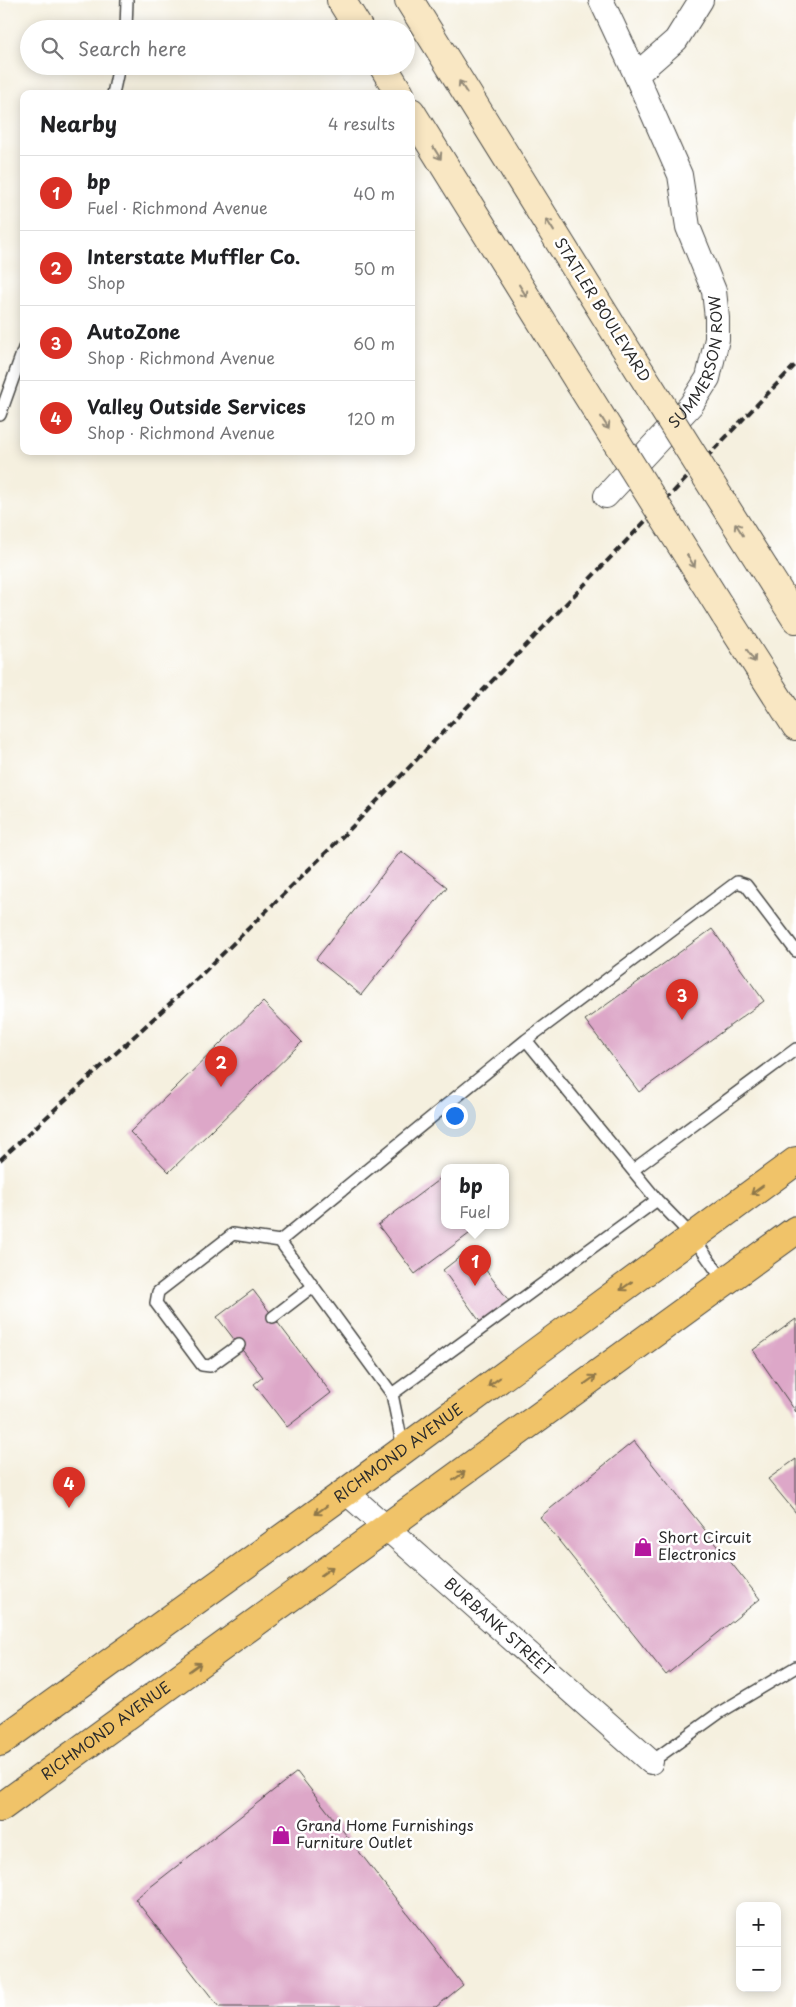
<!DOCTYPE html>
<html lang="en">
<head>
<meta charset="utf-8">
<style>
	body { margin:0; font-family:"Playpen Sans",sans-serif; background:#f6f6f6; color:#202124 }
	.controls { position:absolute; right:15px; bottom:15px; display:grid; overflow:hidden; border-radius:10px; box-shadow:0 2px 12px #0003 }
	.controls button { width:45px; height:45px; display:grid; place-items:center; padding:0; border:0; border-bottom:1px solid #e0e0e0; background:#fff; color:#202124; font:25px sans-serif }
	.you { position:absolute; left:454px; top:1115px; width:18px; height:18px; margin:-12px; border:4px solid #fff; border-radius:50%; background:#1a73e8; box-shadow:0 0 0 8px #1a73e833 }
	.badge { display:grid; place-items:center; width:32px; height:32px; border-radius:50%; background:#d93025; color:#fff; font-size:16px; font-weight:700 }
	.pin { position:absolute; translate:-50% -41px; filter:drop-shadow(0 1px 2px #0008) }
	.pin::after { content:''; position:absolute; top:26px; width:18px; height:15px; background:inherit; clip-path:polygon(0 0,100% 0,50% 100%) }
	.popup { position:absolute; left:441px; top:1164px; width:68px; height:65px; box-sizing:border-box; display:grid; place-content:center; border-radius:10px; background:#fff; filter:drop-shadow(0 1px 4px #0005); font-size:16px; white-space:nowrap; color:#757577 }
	.popup b { font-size:19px; color:#202124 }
	.popup::after { content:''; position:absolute; left:50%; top:100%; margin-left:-10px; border:10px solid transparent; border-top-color:#fff }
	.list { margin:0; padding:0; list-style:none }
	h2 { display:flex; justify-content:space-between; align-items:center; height:65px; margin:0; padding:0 20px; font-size:21px }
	h2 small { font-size:16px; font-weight:400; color:#757577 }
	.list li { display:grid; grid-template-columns:32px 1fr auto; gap:15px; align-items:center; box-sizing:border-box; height:75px; padding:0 20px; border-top:1px solid #e0e0e0 }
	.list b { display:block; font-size:19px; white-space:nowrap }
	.list p { margin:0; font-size:16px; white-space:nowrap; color:#757577 }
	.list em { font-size:16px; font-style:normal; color:#757577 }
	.icon { flex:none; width:28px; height:28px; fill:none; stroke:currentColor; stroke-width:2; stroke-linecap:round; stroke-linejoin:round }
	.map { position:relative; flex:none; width:796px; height:2007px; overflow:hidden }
	.search { position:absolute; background:#fff; box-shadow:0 2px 12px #0003; left:20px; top:20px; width:395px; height:55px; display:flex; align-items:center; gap:12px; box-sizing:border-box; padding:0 18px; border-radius:28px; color:#757577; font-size:19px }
	.panel { position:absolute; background:#fff; box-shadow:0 2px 12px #0003; left:20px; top:90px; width:395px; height:365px; border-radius:10px }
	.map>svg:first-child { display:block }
	.building { fill:#dda7c8 }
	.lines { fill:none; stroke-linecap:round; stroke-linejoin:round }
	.service-casing { stroke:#494946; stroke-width:14 }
	.minor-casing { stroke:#494946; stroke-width:26 }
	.secondary-casing { stroke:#494946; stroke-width:30 }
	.primary-casing { stroke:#494946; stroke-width:30 }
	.service { stroke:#fff; stroke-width:11 }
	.minor { stroke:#fff; stroke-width:24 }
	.secondary { stroke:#f9e7c3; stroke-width:28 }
	.primary { stroke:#f0c369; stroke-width:28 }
	.rail { stroke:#2b2b2b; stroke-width:4; stroke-dasharray:8 4; stroke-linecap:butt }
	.secondary-bridge-casing { stroke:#494946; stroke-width:30; stroke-linecap:butt }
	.secondary-bridge { stroke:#f9e7c3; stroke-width:28 }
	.oneway { stroke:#928977 }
	.oneway2 { stroke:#8e774a }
	.labels { text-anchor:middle; stroke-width:5; stroke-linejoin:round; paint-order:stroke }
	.street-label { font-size:15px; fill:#2b2b2b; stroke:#fff }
	.poi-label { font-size:15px; fill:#2b2b2b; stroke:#fff; text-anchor:start }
</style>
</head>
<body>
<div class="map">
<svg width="796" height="2007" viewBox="0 0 796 2007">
	<rect width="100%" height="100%" fill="#fff"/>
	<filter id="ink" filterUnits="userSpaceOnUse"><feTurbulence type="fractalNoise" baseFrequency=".02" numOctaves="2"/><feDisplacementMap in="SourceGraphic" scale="10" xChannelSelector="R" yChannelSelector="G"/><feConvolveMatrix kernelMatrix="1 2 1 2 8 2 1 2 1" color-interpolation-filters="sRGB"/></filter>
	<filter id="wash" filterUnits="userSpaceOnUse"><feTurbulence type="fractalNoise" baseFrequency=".0096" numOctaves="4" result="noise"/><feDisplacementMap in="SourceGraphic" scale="20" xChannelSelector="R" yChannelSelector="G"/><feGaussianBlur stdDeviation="1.12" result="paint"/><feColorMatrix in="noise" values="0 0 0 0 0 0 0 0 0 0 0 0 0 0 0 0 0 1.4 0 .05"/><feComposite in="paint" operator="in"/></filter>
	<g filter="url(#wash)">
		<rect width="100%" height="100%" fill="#f5f0df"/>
		<g id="blocks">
			<path class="building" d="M401,851l46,36 -86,108 -45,-36z
				M712,929l52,72 -125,91 -54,-72z
				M263,1002l39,40 -133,130 -39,-40z
				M445,1175v50h36l-66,49 -37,-49z
				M470,1249l39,52 -28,22 -38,-53z
				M253,1290l78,103 -44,34 -33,-43 9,-7 -46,-60z
				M796,1319v93l-43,-62z
				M634,1441l126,158 -94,76 -126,-158z
				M796,1459v54l-28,-34z
				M297,1772l166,213 -27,22h-217l-84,-108z"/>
		</g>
	</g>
	<g filter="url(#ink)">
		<use href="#blocks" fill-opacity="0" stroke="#494946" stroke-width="1"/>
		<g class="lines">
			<g class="service-casing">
				<path id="service" d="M126,29l1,-29
					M113,94l6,-28
					M0,415l24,-67
					M526,1040l-246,201 112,153 265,-194
					M633,1170l163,-121
					M725,1283l-32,-46 -36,-37 -131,-160 211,-158 9,3 50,66
					M273,1317l39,-30
					M239,1345l-29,21 -8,-1 -46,-62 2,-11 75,-58 47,7
					M392,1394l11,54
					M651,1762l68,-49 77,-46"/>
			</g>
			<g class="minor-casing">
				<g id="minor">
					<path d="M601,0l35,75"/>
					<path id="s1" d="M606,496l85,-91 17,-27 9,-39v-21l-3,-27 -26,-64 -8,-52 -44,-100 40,-35 25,-40"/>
					<path id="s2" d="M346,1492l305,270"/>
				</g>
			</g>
			<g class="secondary-casing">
				<path id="secondary" d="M341,0l18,29
					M409,0l212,341
					M383,66l17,28
					M411,112l168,270
					M765,570l31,49
					M725,615l71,111"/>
			</g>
			<g class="primary-casing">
				<g id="primary">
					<path id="s3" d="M0,1742l346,-250 450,-331"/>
					<path id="s4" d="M0,1808l796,-578"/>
				</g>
			</g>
			<use href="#service" class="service"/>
			<use href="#minor" class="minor"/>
			<use href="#secondary" class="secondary"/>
			<use href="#primary" class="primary"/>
			<path class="rail" d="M0,1160l203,-187 147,-144 446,-465"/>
			<g class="secondary-bridge-casing">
				<path id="secondary-bridge" d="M621,341l144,229
					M579,382l146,233"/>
			</g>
			<use href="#secondary-bridge" class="secondary-bridge"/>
		</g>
		<defs><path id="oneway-shaft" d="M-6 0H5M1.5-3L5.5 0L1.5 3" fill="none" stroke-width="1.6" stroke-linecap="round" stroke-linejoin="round" transform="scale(1.25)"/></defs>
		<g class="oneway">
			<use href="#oneway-shaft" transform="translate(463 87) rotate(-122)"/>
			<use href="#oneway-shaft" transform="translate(437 153) rotate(58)"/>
			<use href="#oneway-shaft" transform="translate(550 225) rotate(-122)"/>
			<use href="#oneway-shaft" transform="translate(523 291) rotate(58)"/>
			<use href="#oneway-shaft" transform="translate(605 423) rotate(58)"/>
			<use href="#oneway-shaft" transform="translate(739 529) rotate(-122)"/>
			<use href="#oneway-shaft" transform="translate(691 561) rotate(58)"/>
			<use href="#oneway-shaft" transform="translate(751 656) rotate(57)"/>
		</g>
		<g class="oneway2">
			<use href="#oneway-shaft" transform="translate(757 1190) rotate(144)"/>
			<use href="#oneway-shaft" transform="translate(626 1286) rotate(144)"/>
			<use href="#oneway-shaft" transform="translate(590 1380) rotate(-36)"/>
			<use href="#oneway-shaft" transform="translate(494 1382) rotate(144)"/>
			<use href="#oneway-shaft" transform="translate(459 1476) rotate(-36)"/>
			<use href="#oneway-shaft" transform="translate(321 1510) rotate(144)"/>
			<use href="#oneway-shaft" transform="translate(327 1571) rotate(-36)"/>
			<use href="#oneway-shaft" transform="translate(195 1667) rotate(-36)"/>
		</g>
	</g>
	<defs>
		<g id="shop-bare" transform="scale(1.5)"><path d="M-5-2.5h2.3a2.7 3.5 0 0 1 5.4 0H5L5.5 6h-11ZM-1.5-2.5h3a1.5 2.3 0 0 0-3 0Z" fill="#b5179e" stroke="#fff" stroke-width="2.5" paint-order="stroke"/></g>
	</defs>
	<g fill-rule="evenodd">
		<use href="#shop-bare" x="643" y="1547"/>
		<use href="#shop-bare" x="281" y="1835"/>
	</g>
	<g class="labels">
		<g class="street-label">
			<text transform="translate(602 310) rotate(58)" y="5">STATLER BOULEVARD</text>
			<text dy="5" stroke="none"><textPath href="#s1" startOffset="168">SUMMERSON ROW</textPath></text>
			<text dy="5" stroke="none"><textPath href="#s3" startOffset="492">RICHMOND AVENUE</textPath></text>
			<text dy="5" stroke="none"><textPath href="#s2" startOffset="204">BURBANK STREET</textPath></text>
			<text dy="5" stroke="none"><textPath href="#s4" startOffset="131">RICHMOND AVENUE</textPath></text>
		</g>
		<g class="poi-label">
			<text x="658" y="1543">Short Circuit<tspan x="658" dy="17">Electronics</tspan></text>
			<text x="296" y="1831">Grand Home Furnishings<tspan x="296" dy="17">Furniture Outlet</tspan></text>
		</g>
	</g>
</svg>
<div class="controls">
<button>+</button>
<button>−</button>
</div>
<div class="you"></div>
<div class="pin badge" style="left:475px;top:1286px">1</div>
<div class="popup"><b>bp</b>Fuel</div>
<div class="pin badge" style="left:221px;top:1087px">2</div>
<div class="pin badge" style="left:682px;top:1020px">3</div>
<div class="pin badge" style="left:69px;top:1508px">4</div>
<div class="search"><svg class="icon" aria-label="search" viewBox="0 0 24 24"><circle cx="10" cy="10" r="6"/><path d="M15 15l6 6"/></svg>Search here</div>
<section class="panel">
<h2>Nearby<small>4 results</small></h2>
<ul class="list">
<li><span class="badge">1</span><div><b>bp</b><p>Fuel · Richmond Avenue</p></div><em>40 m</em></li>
<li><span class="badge">2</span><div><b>Interstate Muffler Co.</b><p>Shop</p></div><em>50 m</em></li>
<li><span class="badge">3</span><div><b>AutoZone</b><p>Shop · Richmond Avenue</p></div><em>60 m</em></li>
<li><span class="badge">4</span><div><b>Valley Outside Services</b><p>Shop · Richmond Avenue</p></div><em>120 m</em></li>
</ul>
</section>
</div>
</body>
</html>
